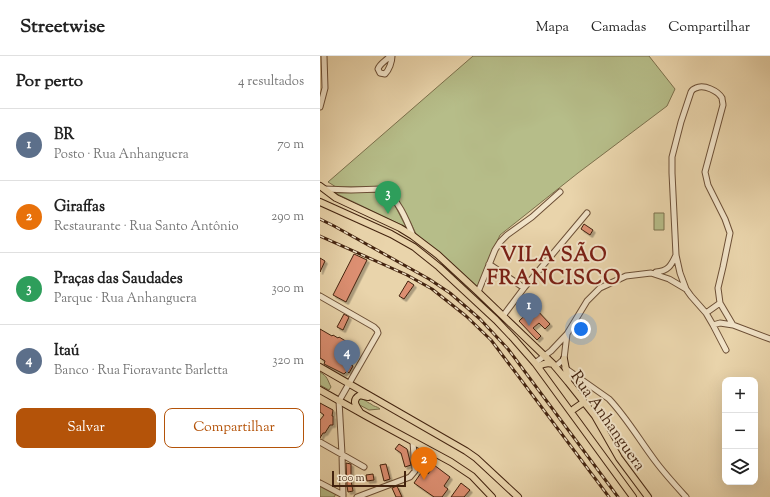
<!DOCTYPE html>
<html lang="pt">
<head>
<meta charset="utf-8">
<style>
	body { margin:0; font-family:"Sorts Mill Goudy",serif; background:#f6f6f6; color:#222 }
	.controls { position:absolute; right:12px; bottom:12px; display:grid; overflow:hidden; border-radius:8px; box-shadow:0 4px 16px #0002 }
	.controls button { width:36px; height:36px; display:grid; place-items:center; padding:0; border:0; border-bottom:1px solid #e0e0e0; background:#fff; color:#222; font:20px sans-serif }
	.scale { position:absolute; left:12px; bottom:10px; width:74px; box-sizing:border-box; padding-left:4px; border:2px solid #43230f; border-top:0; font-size:11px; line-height:14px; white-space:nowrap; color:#43230f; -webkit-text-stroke:3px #f1e3c8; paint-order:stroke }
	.you { position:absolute; left:261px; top:273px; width:14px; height:14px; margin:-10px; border:3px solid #fff; border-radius:50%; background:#1a73e8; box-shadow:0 0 0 6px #1a73e833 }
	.badge { display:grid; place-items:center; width:26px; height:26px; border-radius:50%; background:#b45309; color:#fff; font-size:13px; font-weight:700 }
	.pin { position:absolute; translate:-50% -33px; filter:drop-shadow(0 1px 2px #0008) }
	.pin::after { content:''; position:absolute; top:21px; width:14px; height:12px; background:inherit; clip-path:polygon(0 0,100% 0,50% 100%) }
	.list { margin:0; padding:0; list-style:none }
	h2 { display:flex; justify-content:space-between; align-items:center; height:52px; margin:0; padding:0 16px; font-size:17px }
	h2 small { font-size:13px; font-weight:400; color:#767676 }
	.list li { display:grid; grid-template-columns:26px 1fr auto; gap:12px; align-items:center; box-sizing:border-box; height:72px; padding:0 16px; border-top:1px solid #e0e0e0 }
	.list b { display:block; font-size:15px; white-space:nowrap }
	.list p { margin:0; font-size:13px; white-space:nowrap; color:#767676 }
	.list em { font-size:13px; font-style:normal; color:#767676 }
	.actions { display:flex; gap:8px; padding:12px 16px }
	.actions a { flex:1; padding:9px 0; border:1px solid #b45309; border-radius:8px; text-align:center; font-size:14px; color:#b45309 }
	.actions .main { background:#b45309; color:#fff }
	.icon { flex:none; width:22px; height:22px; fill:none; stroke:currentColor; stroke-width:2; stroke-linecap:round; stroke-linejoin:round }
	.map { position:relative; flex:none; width:450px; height:441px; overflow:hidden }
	header { display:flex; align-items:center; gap:24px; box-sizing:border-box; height:56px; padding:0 20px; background:#fff; border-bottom:1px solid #e0e0e0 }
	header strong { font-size:19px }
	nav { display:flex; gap:22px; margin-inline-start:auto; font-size:14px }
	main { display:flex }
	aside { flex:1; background:#fff }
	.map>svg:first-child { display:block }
	.green { fill:#b6bd89; stroke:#7c704c }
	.building { fill:#dd8f72; stroke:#43230f; filter:url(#shadow) }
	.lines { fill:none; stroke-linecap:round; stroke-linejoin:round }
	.minor-casing { stroke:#6c4f36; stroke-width:7 }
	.major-casing { stroke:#43230f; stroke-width:8 }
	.minor { stroke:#f1e3c8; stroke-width:5 }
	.major { stroke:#e9d4ab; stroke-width:6 }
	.rail-casing { stroke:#43230f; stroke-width:3 }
	.rail { stroke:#f1e3c8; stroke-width:1.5; stroke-dasharray:4.5; stroke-linecap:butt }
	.labels { text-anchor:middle; stroke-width:4; stroke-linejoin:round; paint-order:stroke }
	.street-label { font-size:16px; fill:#43230f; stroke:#f1e3c8 }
	.district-label { font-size:20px; font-weight:bold; letter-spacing:1px; fill:#7a1f14; stroke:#f1e3c8 }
</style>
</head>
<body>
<header>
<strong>Streetwise</strong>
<nav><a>Mapa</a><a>Camadas</a><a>Compartilhar</a></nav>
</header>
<main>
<aside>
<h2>Por perto<small>4 resultados</small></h2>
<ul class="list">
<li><span class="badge" style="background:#5c6f8a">1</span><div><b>BR</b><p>Posto · Rua Anhanguera</p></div><em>70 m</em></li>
<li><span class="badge" style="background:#e8710a">2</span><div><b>Giraffas</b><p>Restaurante · Rua Santo Antônio</p></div><em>290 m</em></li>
<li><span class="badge" style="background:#2e9e5b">3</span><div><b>Praças das Saudades</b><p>Parque · Rua Anhanguera</p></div><em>300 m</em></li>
<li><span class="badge" style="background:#5c6f8a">4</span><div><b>Itaú</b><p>Banco · Rua Fioravante Barletta</p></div><em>320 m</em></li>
</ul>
<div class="actions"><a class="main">Salvar</a><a>Compartilhar</a></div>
</aside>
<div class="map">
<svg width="450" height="441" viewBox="0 0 450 441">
	<defs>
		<filter id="shadow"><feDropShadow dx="2.5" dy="2.5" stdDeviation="0" flood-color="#0004"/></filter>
	</defs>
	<rect width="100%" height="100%" fill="#e9d4ab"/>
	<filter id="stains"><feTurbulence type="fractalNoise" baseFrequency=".005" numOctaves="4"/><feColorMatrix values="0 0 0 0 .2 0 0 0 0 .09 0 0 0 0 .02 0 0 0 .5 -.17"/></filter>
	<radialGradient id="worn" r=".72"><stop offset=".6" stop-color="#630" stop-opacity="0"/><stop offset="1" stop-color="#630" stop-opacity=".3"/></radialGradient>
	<path class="green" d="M153,0h176l26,33 -8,17 -89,67 -78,62 -14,31 -8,22 -34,-31 -28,-23 -6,-13 -22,-34h-52l-8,-5z
		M55,136l8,1 9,7 14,27 -71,-34z
		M334,157h10v17h-10z
		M0,316c8,5 7,7 11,15l-2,3 -9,-5z
		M38,342c6,0 8,4 13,6 3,3 6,2 9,5l-11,1 -13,-7z
		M0,429l16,9 -2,3h-14z"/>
	<path class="building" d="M264,168l9,6 -3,5 -9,-6z
		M34,198l13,6 -21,42 -13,-7z
		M0,202l5,3 -5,11z
		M88,225l6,4 -10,14 -5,-3z
		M214,251l16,17 -5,5 -6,-6 -6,5 8,8 -4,4 -18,-19z
		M24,258l5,3 -6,13 -6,-3z
		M0,273l12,7 1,-1 5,3 1,-1 10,6 -9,15 13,8 -4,7 -2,-2 -3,3 -20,-10 1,-3 -5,-3z
		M0,347l13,7 -1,6h1v9h-3l-5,8h-2l-3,5v-18l4,-5 -4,-3z
		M79,388l8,5 4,16 -6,2 -4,-14 -6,-4z
		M26,407l5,1v17l2,10 -5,1 -1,-6z
		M66,408l4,15 -6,2 -4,-16z
		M114,409l16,12 -6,9 4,3 -6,8h-8l-20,-14 9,-13 5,4z
		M53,418l1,6 -7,1 -1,-6z
		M141,427l9,7 -6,7h-13z
		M77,430l5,11h-6l-4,-9z"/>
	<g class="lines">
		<g class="minor-casing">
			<path id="minor" d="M70,0c-4,5 -10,7 -12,13l2,4 5,1c4,-4 7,-12 7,-18
				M0,51l5,-19 -1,-32
				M4,133l27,1 31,-1c15,7 25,32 31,47
				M169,208l35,24
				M336,216c12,-1 15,-6 20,-17
				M366,233l-6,-16 -4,-18 -4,-82v-16l9,-35 10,-30c1,-2 2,-3 5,-4 8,-4 22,3 26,10 0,2 1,5 1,7l-18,67 3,13 17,34 5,14 -7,34 -5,21 2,15 13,22 37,14
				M158,236l17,-42 5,-8 7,-7 25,-18 28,-25
				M0,240l54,31 3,3 1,3 -39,68 3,53 1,43
				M386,257l14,-10
				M183,260l21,-28 63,-75
				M393,269l7,-2 13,2
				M215,307l16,-12 16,-17 20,-33 13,-13 26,-12 25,-3 18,6 17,10 5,7 15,17 7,12 13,25
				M235,311l9,-8 3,-25
				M245,312l44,31c18,19 31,42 47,63 9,12 20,24 30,35
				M0,386l44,25
				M0,427l23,12
				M37,441l53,-20 5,-6v-2l-2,-27"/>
		</g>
		<g class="major-casing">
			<path id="major" d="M0,130l16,12 64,30 13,8 25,19 40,37 75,72 15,18 27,34 24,42 29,39
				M0,146l71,32 23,13 25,20 57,53 18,19 21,24 98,134
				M244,303l4,21
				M0,311l146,84 10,7 42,39
				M218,311c5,-4 9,-5 15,-3
				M0,334l48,27 83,45 21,14 20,21
				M254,353l10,-7
				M40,356c-4,-6 -9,-12 0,-17l8,2"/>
		</g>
		<use href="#minor" class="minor"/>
		<use href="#major" class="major"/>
		<g class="rail-casing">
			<path id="rail" d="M0,163l14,7 95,53 21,14 30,26 28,30 110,148
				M0,180l87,39 25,14 34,27 25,24 118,157"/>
		</g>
		<use href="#rail" class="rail"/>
	</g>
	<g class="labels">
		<g class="street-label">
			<text transform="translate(289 364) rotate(55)" y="6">Rua Anhanguera</text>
		</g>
		<g class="district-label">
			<text x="234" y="205">VILA SÃO<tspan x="234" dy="23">FRANCISCO</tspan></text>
		</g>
	</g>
	<rect width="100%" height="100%" filter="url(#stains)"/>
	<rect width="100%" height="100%" fill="url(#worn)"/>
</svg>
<div class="controls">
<button>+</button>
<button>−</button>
<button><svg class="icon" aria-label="layers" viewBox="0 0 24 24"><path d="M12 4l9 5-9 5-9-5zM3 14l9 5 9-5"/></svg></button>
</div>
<div class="scale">100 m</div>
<div class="you"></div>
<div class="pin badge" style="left:209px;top:270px;background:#5c6f8a">1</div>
<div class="pin badge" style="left:104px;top:424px;background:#e8710a">2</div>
<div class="pin badge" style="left:68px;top:158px;background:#2e9e5b">3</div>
<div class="pin badge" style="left:27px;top:317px;background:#5c6f8a">4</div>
</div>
</main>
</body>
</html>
